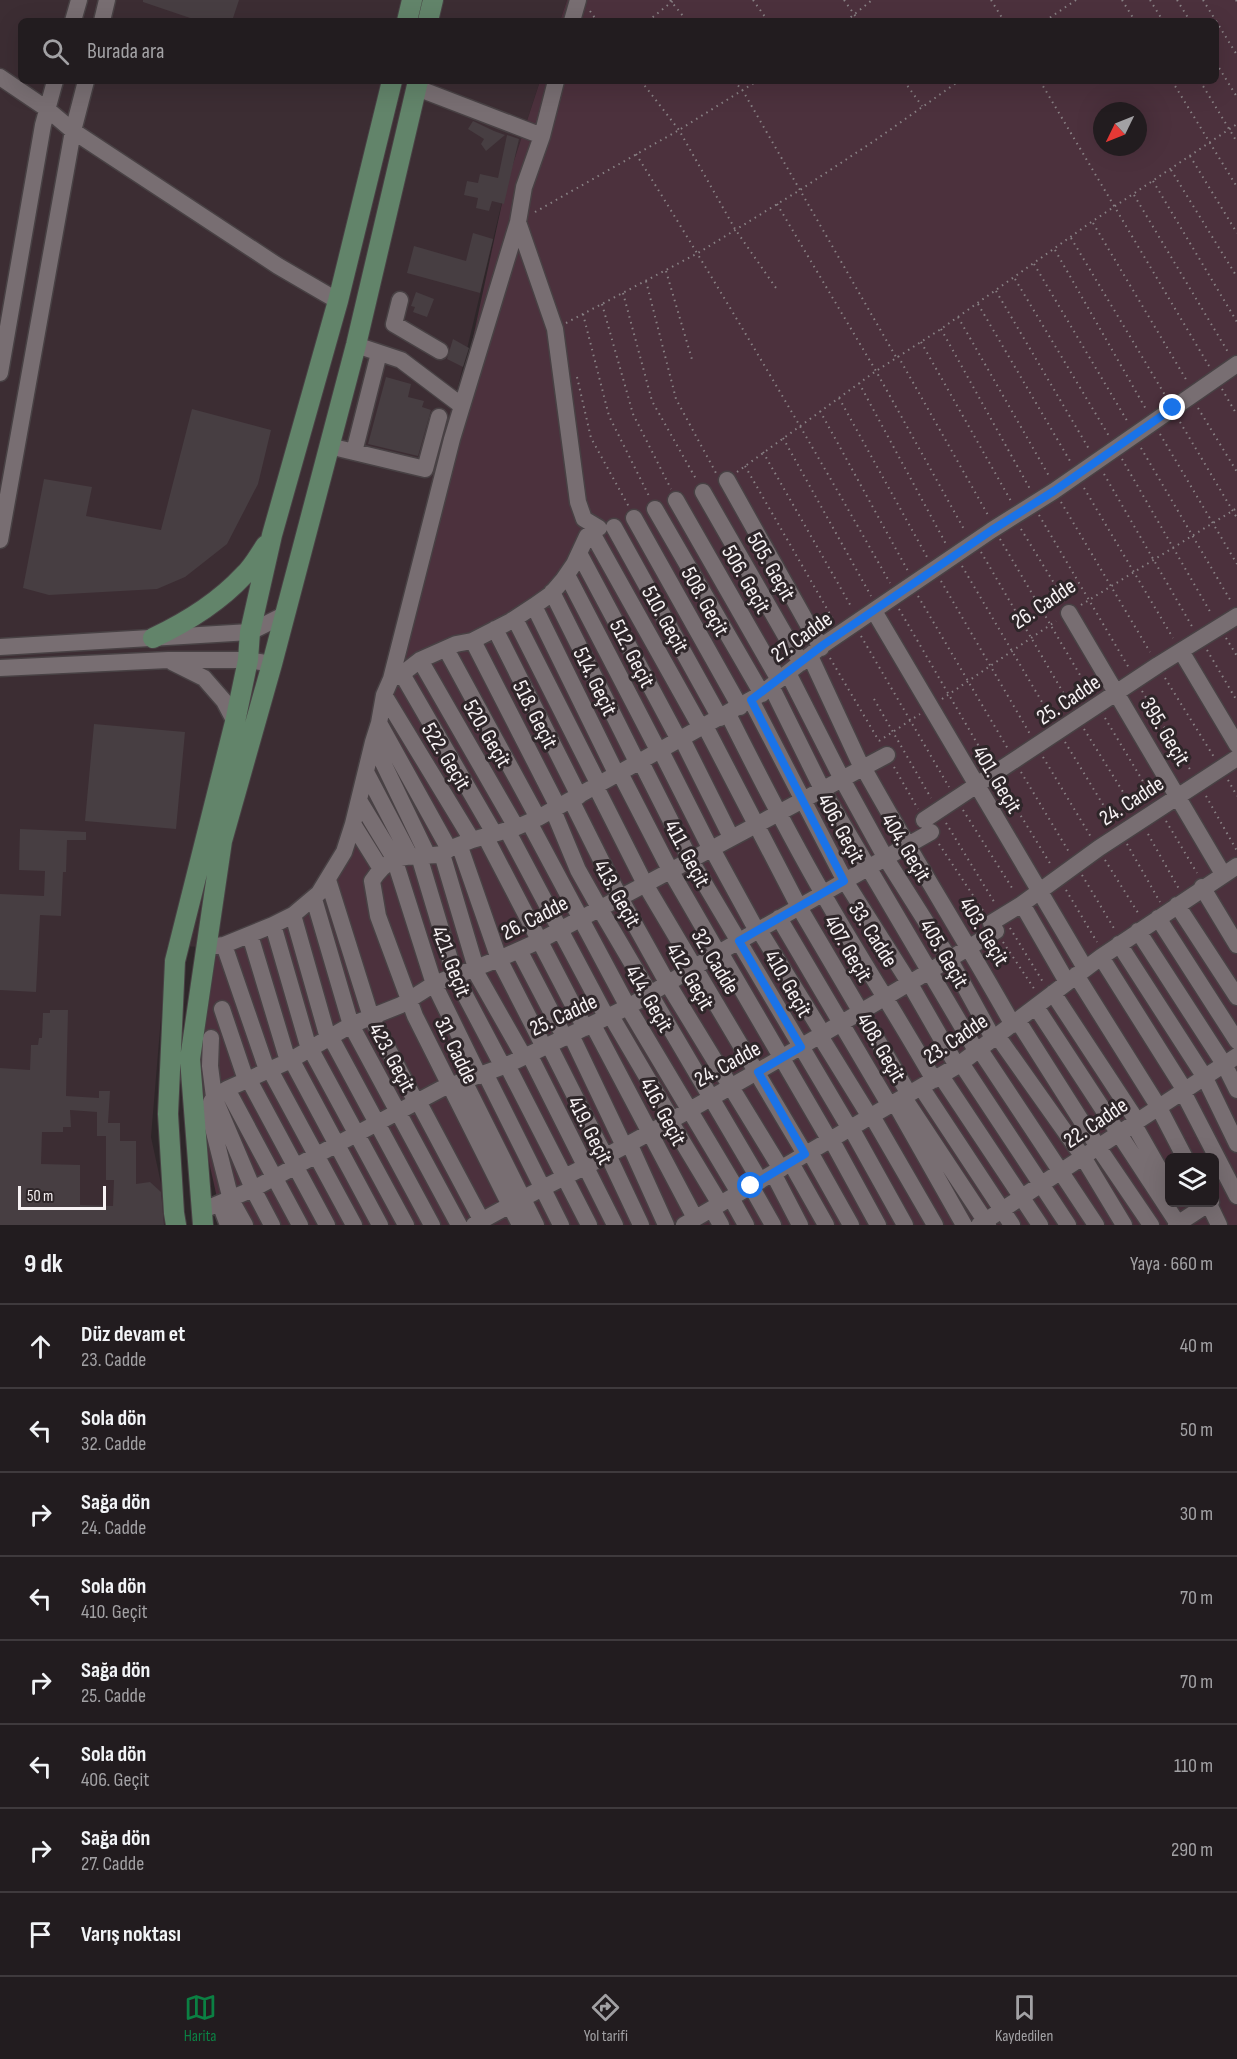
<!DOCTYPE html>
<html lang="tr">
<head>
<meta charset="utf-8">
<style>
	body { margin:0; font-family:"Sofia Sans Condensed",sans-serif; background:#2e292c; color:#f1f3f6 }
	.controls { position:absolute; right:18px; bottom:18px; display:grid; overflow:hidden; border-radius:9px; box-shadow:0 6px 24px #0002 }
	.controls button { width:54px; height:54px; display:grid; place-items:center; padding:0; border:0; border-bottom:2px solid #3f3a3d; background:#221c1f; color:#f1f3f6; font:30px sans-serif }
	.compass { position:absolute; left:1093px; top:102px; width:54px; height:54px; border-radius:50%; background:#221c1f; box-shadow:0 6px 24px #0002; rotate:227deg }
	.scale { position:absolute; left:18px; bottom:15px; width:88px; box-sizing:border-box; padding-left:6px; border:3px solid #f7f2f4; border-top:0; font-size:16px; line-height:21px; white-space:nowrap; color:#f7f2f4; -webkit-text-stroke:4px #2e2629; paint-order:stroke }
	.stop { position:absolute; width:18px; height:18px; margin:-14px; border:4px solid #1a73e8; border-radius:50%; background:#fff }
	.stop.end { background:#1a73e8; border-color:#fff; box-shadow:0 2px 6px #0008 }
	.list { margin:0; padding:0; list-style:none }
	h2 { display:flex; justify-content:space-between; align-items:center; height:78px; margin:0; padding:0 24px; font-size:26px }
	h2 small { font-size:20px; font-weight:400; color:#a2a1a4 }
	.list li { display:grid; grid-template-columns:39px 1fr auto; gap:18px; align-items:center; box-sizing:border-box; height:84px; padding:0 24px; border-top:2px solid #3f3a3d }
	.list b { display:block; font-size:22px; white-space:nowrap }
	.list p { margin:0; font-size:20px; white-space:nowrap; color:#a2a1a4 }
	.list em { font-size:20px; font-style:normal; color:#a2a1a4 }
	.icon { flex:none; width:33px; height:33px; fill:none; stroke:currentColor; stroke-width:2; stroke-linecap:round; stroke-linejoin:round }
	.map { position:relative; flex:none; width:1237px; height:1225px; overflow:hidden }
	.search { position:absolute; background:#221c1f; box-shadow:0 6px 24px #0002; left:18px; right:18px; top:18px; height:66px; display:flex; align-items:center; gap:15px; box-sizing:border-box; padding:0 21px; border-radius:9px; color:#a2a1a4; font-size:22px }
	.sheet { height:750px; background:#221c1f }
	nav { display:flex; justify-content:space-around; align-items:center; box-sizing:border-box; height:84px; border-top:2px solid #3f3a3d; background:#221c1f; font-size:16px; color:#a2a1a4 }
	nav a { display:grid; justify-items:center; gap:3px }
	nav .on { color:#0b8043 }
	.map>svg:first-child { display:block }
	.built { fill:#3c2d33 }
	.green { fill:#4c313d; fill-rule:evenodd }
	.building { fill:#473e42; fill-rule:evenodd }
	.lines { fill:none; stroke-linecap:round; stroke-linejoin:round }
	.minor-casing { stroke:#484144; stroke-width:19 }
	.major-casing { stroke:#484144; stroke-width:22 }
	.path { stroke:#888184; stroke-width:2; stroke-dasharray:1.5 4.5; stroke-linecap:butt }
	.minor { stroke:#786e72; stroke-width:16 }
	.major { stroke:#62846a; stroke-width:20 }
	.route { stroke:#1a73e8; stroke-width:8 }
	.labels { text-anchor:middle; stroke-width:6; stroke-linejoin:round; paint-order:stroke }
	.street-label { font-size:22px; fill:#f7f2f4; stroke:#2e2629 }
</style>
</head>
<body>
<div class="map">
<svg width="1237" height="1225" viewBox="0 0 1237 1225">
	<rect width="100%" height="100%" fill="#2e2629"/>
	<path class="built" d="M0,0h567l-7,21h-539v60h519l-34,104 -159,669 -27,41 -113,52 -40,-1 -16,191 19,88h-170z"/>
	<path class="green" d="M567,0h670v1225h-1014l-23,-104 7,-174 88,-32 52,-61 76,-285 83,-384 34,-104h676v-60h-656zM1102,111h36v36h-36zM1170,1158h44v44h-44z"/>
	<path class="building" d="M143,0h96l-7,21h-33l-56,-19z
		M473,121l21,10 11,4 -19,16 -5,-7 3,-5 -16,-10z
		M507,135l12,4 -15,65 -12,-3 -3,10 -13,-3 2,-10 -14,-3 3,-14 11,2 2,-9 18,4z
		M473,233l20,6 -13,54 -73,-20 7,-27 52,15z
		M416,292l18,7 -7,18 -14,-5 2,-5 -4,-1z
		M453,339l16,9 -6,19 -16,-8z
		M386,377l25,7 -3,13 16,4 -2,6 9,3 -13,46 -50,-12z
		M192,409l79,21 -13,54 -31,60 -42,33 -28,12 -108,6 -26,-7 21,-109 48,8 -6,29 75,14z
		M94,724l91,8 -9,97 -91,-8z
		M20,829l66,3v8h-19l-1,32h-3l-2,44 -21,-1 -4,77 -36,-2v-96l44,2 1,-25 -26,-1z
		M50,1010h18l-2,86 33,2v-7h11l-2,32h12v18h16v43l14,-2 11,10 3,33h-164v-157l30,2 1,-25h7l1,-7h3l1,-25h7zM70,1110l27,2v24h9v44h8l-1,26 -33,-1v-40l-39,-1 1,-32h21v-5h8z"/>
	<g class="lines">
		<g class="minor-casing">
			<path id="minor" d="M73,21l6,-21
				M102,21l5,-21
				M572,21l6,-21
				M0,77l47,32 26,22 205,135 60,35
				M417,88l125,48
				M518,222l37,107 23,173 6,17 15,9
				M400,300l-6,24 46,27
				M356,345l45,15 61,46
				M0,373l43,-248 12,-44
				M329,446l96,23 14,-52
				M354,452l25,-99
				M727,480l94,168
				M703,492l98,171
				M676,500l103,180
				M655,509l107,185
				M634,518l106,189
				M614,527l106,191
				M0,540l73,-409 13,-50
				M579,553l100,187
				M567,575l92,177
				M552,592l86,172
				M534,606l83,169
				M874,611l211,357
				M1069,613l154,261
				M515,619l84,166
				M495,629l84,167
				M473,641l85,166
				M0,647l250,-15 34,-17
				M446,649l92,169
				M1181,651l56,94
				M810,656l52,112
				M420,660l96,167
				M172,662l32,16 20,23 11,21
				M0,668l168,-8h80l24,4
				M788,673l54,106 43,78 65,103 44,80
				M402,674l92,159
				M391,679l11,-5 18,-14 36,-16 16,-3 39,-20 23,-15 17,-12 12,-14 11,-16 13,-28 5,-3 109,195
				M771,686l51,103 155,263
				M384,695l88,145
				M751,700l94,181 65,103 47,82
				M728,714c30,60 60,119 94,178 36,63 76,125 112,188
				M379,723l70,126
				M705,726l94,181 110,187
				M682,739l49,98
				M373,742l55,114
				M661,751l49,97
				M641,762l49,97 160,270
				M863,767c48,87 101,171 150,258
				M366,772l44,84
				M620,773l50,97 48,83
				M596,787l49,97 160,270
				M571,800l49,98 48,86 113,185
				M360,802l34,56 40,126 45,92
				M553,810l25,60 22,39 160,272
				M924,820l234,-155 79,-49
				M529,822l99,185 111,186
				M353,824l28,45
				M507,830l100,188
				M485,836l100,192
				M460,847l39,112 45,88
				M711,847l46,84
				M442,854l34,114
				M419,856l36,120 48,91
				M328,880l43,137 45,85
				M1202,887l35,58
				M314,899l37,126 108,200
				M1022,904l45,78
				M1177,905l60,92
				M293,915l35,123
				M779,918l111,188
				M1158,918l79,123
				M991,923l31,-19 77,-56 138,-90
				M273,925l36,124
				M759,930l64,104
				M1138,931l86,133 13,26
				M250,935l38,126
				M1119,944l85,132 33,68
				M224,945l43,125
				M206,947l18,-2 49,-20 20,-10 26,-22 25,-41 9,-28 20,-82 6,-19 5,-28 7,-16 61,-240 66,-217 6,-35 18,-51 14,-55
				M519,950l46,88
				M720,952l110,189
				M1101,957l83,132
				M474,969l50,88
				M1076,975l82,131 27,52
				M1053,993l84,128
				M1036,1007l142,217
				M222,1009l24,71
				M611,1016l61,104
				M1018,1021l80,126 53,78
				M593,1025l102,193
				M571,1035l53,111
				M330,1036l102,189
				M820,1036l50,81
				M998,1037l85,120 41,68
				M211,1038l-1,28 4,31 39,92 19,36
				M549,1045l56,111
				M310,1048l96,177
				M980,1050l116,175
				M529,1054l86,171
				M291,1059l89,166
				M961,1063l107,162
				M507,1065l82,160
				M269,1068l85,157
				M485,1073l76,152
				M941,1076l99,149
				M249,1080l78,145
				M464,1081l72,144
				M921,1087l91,138
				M227,1089l73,136
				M1182,1090l55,106
				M904,1098l84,127
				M418,1101l66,124
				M895,1103l69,122
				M872,1116l63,109
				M670,1121l50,83
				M1133,1123l37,65
				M851,1128l54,97
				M831,1139l47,86
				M629,1143l37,82
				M810,1152l41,73
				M608,1155l33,70
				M791,1163l35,62
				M773,1173l27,52
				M751,1186l22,39
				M731,1198l15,27
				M1208,1202l11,23
				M220,1204l8,21
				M712,1209l9,16
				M201,1211l52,-22 188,-100 66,-24 121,-58 92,-55 211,-120
				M245,1225l-14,-25 -21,-84 1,-14 3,-5 13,-8 62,-28 62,-36 50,-20 33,-21 65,-25 40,-18 348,-186
				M474,1225c57,-33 116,-59 173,-91 118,-66 234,-133 349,-203
				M520,1225l-105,-209 -37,-100 -6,-35c20,-32 39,-22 71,-27l6,-5 23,-9 43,-12 23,-10 223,-124 62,-49 169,-115 62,-39 183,-127
				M684,1225l273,-159 144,-109 136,-91
				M979,1225l258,-169
				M1176,1225l35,-23"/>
		</g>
		<g class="major-casing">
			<path id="major" d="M407,21l5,-21
				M428,21l5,-21
				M153,638c34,-16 65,-35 91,-63 9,-8 15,-20 22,-30
				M176,1225l-2,-12 -6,-99 7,-153 60,-239 13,-62 2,-28 22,-97 66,-234 54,-220
				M203,1225l-13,-166 32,-218 50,-177 84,-319 62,-264"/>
		</g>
		<path class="path" d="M670,0l17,21
			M753,0l15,21
			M844,0l15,21
			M991,0l13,21
			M1122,0l13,21
			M1150,0l13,21
			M1177,0l13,21
			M1203,0l13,21
			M1236,0l1,2
			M590,11l7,10
			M648,21l26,-21
			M846,21l26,-21
			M1045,21l31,-21
			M1216,21l21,34
			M1216,63l21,34
			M641,81l38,49 56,99 41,59
			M734,81l9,10 153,266
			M904,81l18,25
			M1040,81l169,285
			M1172,81l65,106
			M1200,81l37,61
			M636,154c88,141 172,284 254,429
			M1190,156l47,77
			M1171,170l66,107
			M1153,181l84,141
			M1134,195l94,157
			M777,204l99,167 89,160
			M535,212l144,-82 78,-49
			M1093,223l94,158
			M1071,238l94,157
			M1055,250l92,161
			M1034,264l95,160
			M666,271l27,92
			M1015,279l94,157
			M646,281l30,118 40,74
			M996,291l93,158
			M623,293l29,108 44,78
			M602,304l31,110 38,75
			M978,304l92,157
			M583,314l26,102 40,80
			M958,317l91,159
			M566,323l132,-70 102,-63 77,-51 82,-58
			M941,329l89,160
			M921,342l90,159
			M898,356l90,159
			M577,377l14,61 38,69
			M859,383l87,161
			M1222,389l15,26
			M839,398l88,159
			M1198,408l39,64
			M820,411l88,160
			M1180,422l57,96
			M1160,434l77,130
			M783,438l88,158
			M1141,448l91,155
			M763,452l89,156
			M1122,459l90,156
			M745,466l89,155
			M737,472l139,-101 65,-42 149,-106 147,-99
			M1104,474l89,154
			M1084,488l89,150
			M1061,502l89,150
			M1039,515l90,153
			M1021,529l44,72
			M1000,539l90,153
			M981,552l90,154
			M962,566l90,153
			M941,581l89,153
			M918,596l90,153
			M1081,605l156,-97
			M899,609l89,153
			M861,636l88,151
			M1226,638l11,18
			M1207,650l30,51
			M830,658l49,83
			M1165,678l49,79
			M1142,691l49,80
			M874,699l57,99
			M942,699l114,-78
			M1105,718l48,80
			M1084,729l49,79
			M879,741l41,-27
			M1065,742l48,79
			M1043,757l48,80
			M894,767l24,42
			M1021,772l48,80
			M1228,780l9,16
			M1002,785l49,80
			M1206,796l31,55
			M963,810l51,81
			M1166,821l31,52
			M946,823l50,82
			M1148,834l31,55
			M939,844l45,68
			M1127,844l33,58
			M1105,860l35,56
			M1082,875l33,55
			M1066,890l31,52
			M1010,928l33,54
			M1003,942l32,48"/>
		<use href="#minor" class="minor"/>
		<use href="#major" class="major"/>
	</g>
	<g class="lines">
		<path class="route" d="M751,1186l54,-32 -47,-82 43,-25 -62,-106 105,-60 -93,-181 72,-55 169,-115 62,-39 119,-83"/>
	</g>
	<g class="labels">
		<g class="street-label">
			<text transform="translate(772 566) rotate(60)" y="8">505. Geçit</text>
			<text transform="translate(747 579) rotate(60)" y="8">506. Geçit</text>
			<text transform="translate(706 601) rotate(61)" y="8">508. Geçit</text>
			<text transform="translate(1043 603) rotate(-34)" y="8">26. Cadde</text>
			<text transform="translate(666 619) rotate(61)" y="8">510. Geçit</text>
			<text transform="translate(801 636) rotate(-36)" y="8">27. Cadde</text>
			<text transform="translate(633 653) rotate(63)" y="8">512. Geçit</text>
			<text transform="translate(596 681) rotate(64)" y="8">514. Geçit</text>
			<text transform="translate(1068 699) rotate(-34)" y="8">25. Cadde</text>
			<text transform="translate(536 714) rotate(63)" y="8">518. Geçit</text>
			<text transform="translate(1166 731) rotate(59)" y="8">395. Geçit</text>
			<text transform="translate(488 733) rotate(60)" y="8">520. Geçit</text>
			<text transform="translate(447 756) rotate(59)" y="8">522. Geçit</text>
			<text transform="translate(998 779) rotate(59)" y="8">401. Geçit</text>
			<text transform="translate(1131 800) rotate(-33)" y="8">24. Cadde</text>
			<text transform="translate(842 828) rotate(62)" y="8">406. Geçit</text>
			<text transform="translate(907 847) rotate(59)" y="8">404. Geçit</text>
			<text transform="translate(688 853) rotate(62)" y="8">411. Geçit</text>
			<text transform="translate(618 893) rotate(61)" y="8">413. Geçit</text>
			<text transform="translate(534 917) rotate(-27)" y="8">26. Cadde</text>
			<text transform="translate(985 931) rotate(59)" y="8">403. Geçit</text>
			<text transform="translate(874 934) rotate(58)" y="8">33. Cadde</text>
			<text transform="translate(849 948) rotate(60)" y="8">407. Geçit</text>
			<text transform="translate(945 953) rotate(60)" y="8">405. Geçit</text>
			<text transform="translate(452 961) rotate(69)" y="8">421. Geçit</text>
			<text transform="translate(716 961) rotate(59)" y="8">32. Cadde</text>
			<text transform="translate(691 976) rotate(60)" y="8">412. Geçit</text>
			<text transform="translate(789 983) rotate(60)" y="8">410. Geçit</text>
			<text transform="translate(650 998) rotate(60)" y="8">414. Geçit</text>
			<text transform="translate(563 1014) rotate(-25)" y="8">25. Cadde</text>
			<text transform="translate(955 1038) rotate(-34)" y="8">23. Cadde</text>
			<text transform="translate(882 1047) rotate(60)" y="8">408. Geçit</text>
			<text transform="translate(457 1050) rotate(64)" y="8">31. Cadde</text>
			<text transform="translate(393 1057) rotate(62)" y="8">423. Geçit</text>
			<text transform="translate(727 1063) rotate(-29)" y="8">24. Cadde</text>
			<text transform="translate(664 1111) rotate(62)" y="8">416. Geçit</text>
			<text transform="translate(1095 1122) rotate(-34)" y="8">22. Cadde</text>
			<text transform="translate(591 1130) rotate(63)" y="8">419. Geçit</text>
		</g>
	</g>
</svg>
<div class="controls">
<button><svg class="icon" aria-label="layers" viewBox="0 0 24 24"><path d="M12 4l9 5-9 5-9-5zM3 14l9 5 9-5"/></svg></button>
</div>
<svg class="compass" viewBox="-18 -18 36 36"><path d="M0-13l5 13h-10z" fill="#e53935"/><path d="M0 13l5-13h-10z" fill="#a2a1a4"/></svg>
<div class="scale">50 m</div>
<div class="stop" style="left:751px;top:1186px"></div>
<div class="stop end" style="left:1173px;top:408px"></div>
<div class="search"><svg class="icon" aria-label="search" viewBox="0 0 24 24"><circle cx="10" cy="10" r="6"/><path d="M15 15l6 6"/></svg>Burada ara</div>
</div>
<section class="sheet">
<h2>9 dk<small>Yaya · 660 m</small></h2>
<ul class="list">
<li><svg class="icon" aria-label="ahead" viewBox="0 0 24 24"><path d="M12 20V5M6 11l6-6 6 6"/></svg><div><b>Düz devam et</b><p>23. Cadde</p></div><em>40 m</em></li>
<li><svg class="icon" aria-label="left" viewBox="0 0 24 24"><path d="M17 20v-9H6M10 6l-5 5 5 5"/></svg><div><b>Sola dön</b><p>32. Cadde</p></div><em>50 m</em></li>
<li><svg class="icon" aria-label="right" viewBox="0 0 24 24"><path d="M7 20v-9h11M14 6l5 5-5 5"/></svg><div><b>Sağa dön</b><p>24. Cadde</p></div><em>30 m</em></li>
<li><svg class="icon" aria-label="left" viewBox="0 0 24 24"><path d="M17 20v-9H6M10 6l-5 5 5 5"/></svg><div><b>Sola dön</b><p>410. Geçit</p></div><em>70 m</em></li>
<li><svg class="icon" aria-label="right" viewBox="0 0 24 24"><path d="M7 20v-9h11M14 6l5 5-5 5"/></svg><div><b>Sağa dön</b><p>25. Cadde</p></div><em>70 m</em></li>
<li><svg class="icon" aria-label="left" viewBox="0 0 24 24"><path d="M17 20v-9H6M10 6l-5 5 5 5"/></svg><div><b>Sola dön</b><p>406. Geçit</p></div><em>110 m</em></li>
<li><svg class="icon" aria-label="right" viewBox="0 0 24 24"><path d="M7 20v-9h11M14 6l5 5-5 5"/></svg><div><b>Sağa dön</b><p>27. Cadde</p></div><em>290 m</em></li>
<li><svg class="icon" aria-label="arrive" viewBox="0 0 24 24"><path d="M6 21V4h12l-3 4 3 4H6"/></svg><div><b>Varış noktası</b></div></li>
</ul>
</section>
<nav>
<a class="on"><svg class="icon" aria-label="map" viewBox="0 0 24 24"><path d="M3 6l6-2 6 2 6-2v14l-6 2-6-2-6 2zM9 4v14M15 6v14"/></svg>Harita</a>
<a><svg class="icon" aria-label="directions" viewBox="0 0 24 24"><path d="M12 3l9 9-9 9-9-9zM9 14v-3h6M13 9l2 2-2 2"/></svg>Yol tarifi</a>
<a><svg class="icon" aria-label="saved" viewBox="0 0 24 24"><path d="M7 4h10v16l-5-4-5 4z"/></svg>Kaydedilen</a>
</nav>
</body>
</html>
